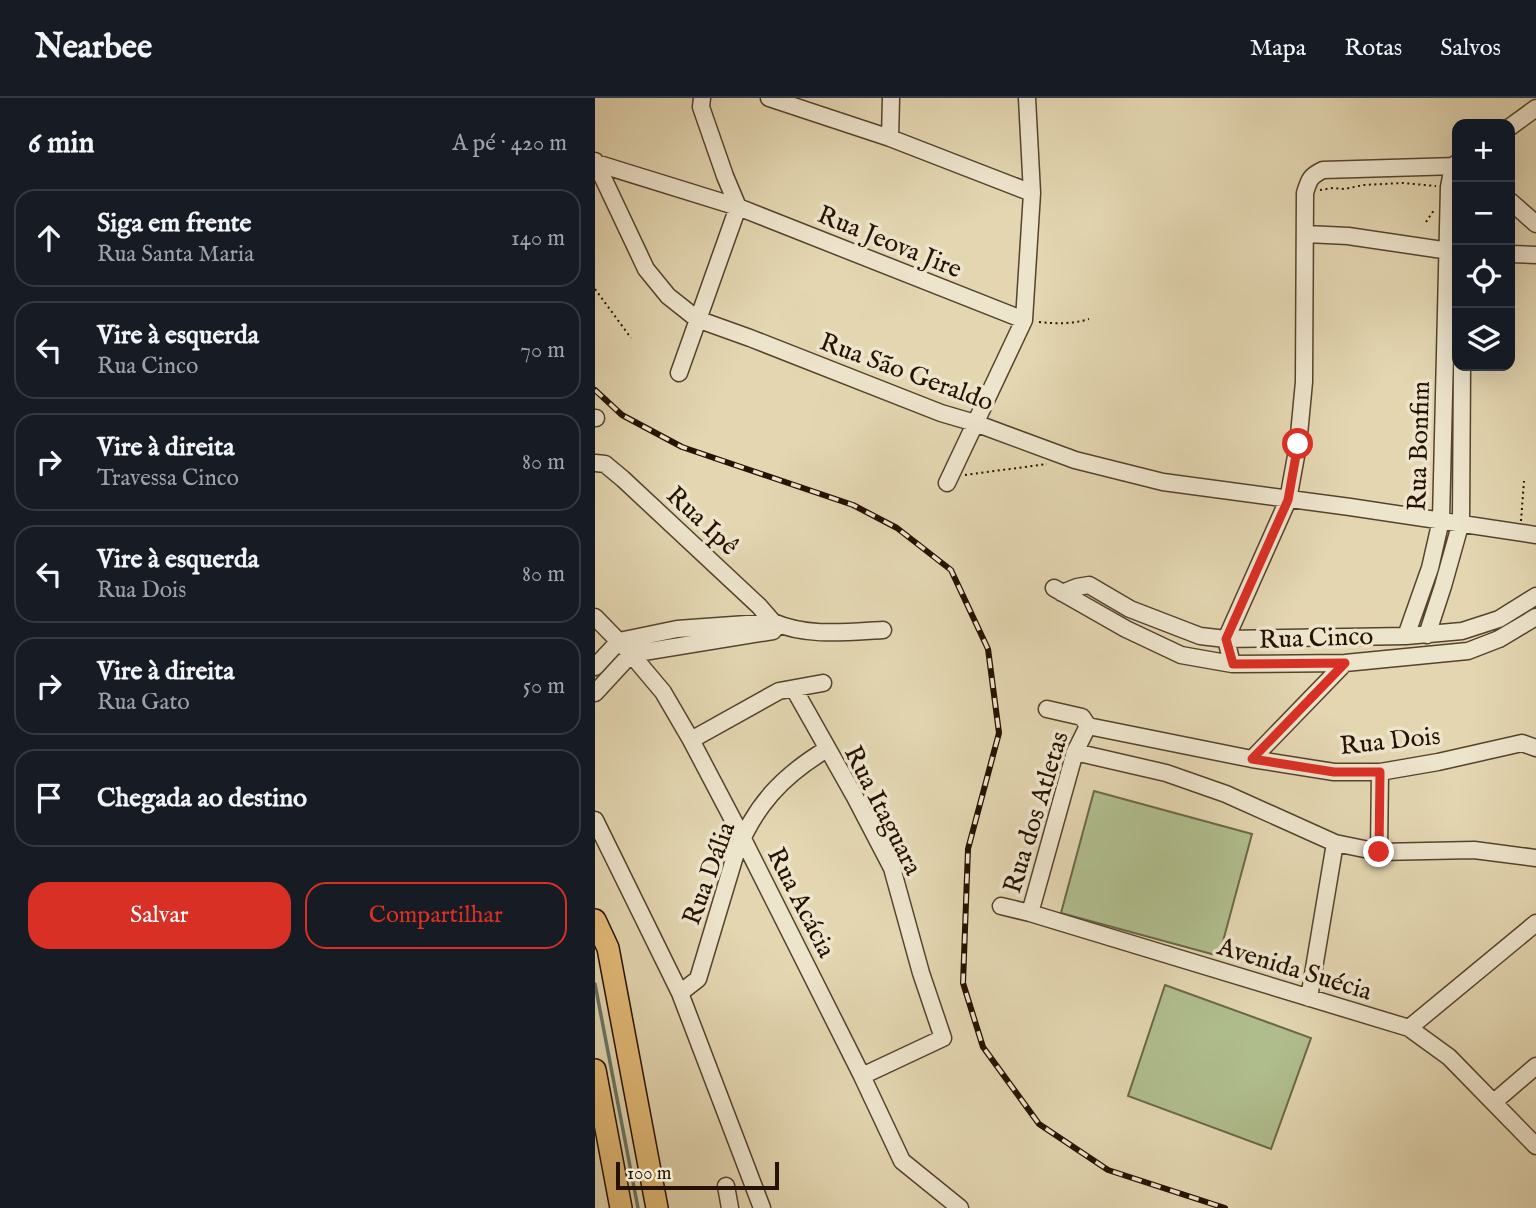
<!DOCTYPE html>
<html lang="pt">
<head>
<meta charset="utf-8">
<style>
	body { margin:0; font-family:"IM FELL English",serif; background:#20242c; color:#f1f3f6 }
	.controls { position:absolute; right:21px; top:21px; display:grid; overflow:hidden; border-radius:14px; box-shadow:0 7px 28px #0002 }
	.controls button { width:63px; height:63px; display:grid; place-items:center; padding:0; border:0; border-bottom:2px solid #363941; background:#171b24; color:#f1f3f6; font:35px sans-serif }
	.scale { position:absolute; left:21px; bottom:18px; width:163px; box-sizing:border-box; padding-left:7px; border:4px solid #261200; border-top:0; font-size:19px; line-height:24px; white-space:nowrap; color:#261200; -webkit-text-stroke:5px #ede4cc; paint-order:stroke }
	.stop { position:absolute; width:21px; height:21px; margin:-16px; border:5px solid #d93025; border-radius:50%; background:#fff }
	.stop.end { background:#d93025; border-color:#fff; box-shadow:0 2px 7px #0008 }
	.list { margin:0; padding:0; list-style:none }
	h2 { display:flex; justify-content:space-between; align-items:center; height:91px; margin:0; padding:0 28px; font-size:30px }
	h2 small { font-size:23px; font-weight:400; color:#9ea1a6 }
	.list li { display:grid; grid-template-columns:46px 1fr auto; gap:21px; align-items:center; box-sizing:border-box; height:98px; margin:0 14px 14px; padding:0 14px; border:2px solid #363941; border-radius:21px }
	.list b { display:block; font-size:26px; white-space:nowrap }
	.list p { margin:0; font-size:23px; white-space:nowrap; color:#9ea1a6 }
	.list em { font-size:23px; font-style:normal; color:#9ea1a6 }
	.actions { display:flex; gap:14px; padding:21px 28px }
	.actions a { flex:1; padding:16px 0; border:2px solid #d93025; border-radius:21px; text-align:center; font-size:24px; color:#d93025 }
	.actions .main { background:#d93025; color:#fff }
	.icon { flex:none; width:38px; height:38px; fill:none; stroke:currentColor; stroke-width:2; stroke-linecap:round; stroke-linejoin:round }
	.map { position:relative; flex:none; width:941px; height:1110px; overflow:hidden }
	header { display:flex; align-items:center; gap:42px; box-sizing:border-box; height:98px; padding:0 35px; background:#171b24; border-bottom:2px solid #363941 }
	header strong { font-size:33px }
	nav { display:flex; gap:38px; margin-inline-start:auto; font-size:24px }
	main { display:flex }
	aside { flex:1; background:#171b24 }
	.map>svg:first-child { display:block }
	.green { fill:#b0be8e; stroke:#6b6847; stroke-width:2 }
	.lines { fill:none; stroke-linecap:round; stroke-linejoin:round }
	.stream { stroke:#697667; stroke-width:3.5 }
	.minor-casing { stroke:#55432c; stroke-width:19 }
	.major-casing { stroke:#261200; stroke-width:24 }
	.path { stroke:#261200; stroke-width:2; stroke-dasharray:2 3.5; stroke-linecap:butt }
	.minor { stroke:#ede4cc; stroke-width:16 }
	.major { stroke:#e2bb78; stroke-width:21 }
	.rail-casing { stroke:#261200; stroke-width:6 }
	.rail { stroke:#ede4cc; stroke-width:3.5; stroke-dasharray:10; stroke-linecap:butt }
	.route { stroke:#d93025; stroke-width:9 }
	.labels { text-anchor:middle; stroke-width:7; stroke-linejoin:round; paint-order:stroke }
	.street-label { font-size:26px; fill:#261200; stroke:#ede4cc }
</style>
</head>
<body>
<header>
<strong>Nearbee</strong>
<nav><a>Mapa</a><a>Rotas</a><a>Salvos</a></nav>
</header>
<main>
<aside>
<h2>6 min<small>A pé · 420 m</small></h2>
<ul class="list">
<li><svg class="icon" aria-label="ahead" viewBox="0 0 24 24"><path d="M12 20V5M6 11l6-6 6 6"/></svg><div><b>Siga em frente</b><p>Rua Santa Maria</p></div><em>140 m</em></li>
<li><svg class="icon" aria-label="left" viewBox="0 0 24 24"><path d="M17 20v-9H6M10 6l-5 5 5 5"/></svg><div><b>Vire à esquerda</b><p>Rua Cinco</p></div><em>70 m</em></li>
<li><svg class="icon" aria-label="right" viewBox="0 0 24 24"><path d="M7 20v-9h11M14 6l5 5-5 5"/></svg><div><b>Vire à direita</b><p>Travessa Cinco</p></div><em>80 m</em></li>
<li><svg class="icon" aria-label="left" viewBox="0 0 24 24"><path d="M17 20v-9H6M10 6l-5 5 5 5"/></svg><div><b>Vire à esquerda</b><p>Rua Dois</p></div><em>80 m</em></li>
<li><svg class="icon" aria-label="right" viewBox="0 0 24 24"><path d="M7 20v-9h11M14 6l5 5-5 5"/></svg><div><b>Vire à direita</b><p>Rua Gato</p></div><em>50 m</em></li>
<li><svg class="icon" aria-label="arrive" viewBox="0 0 24 24"><path d="M6 21V4h12l-3 4 3 4H6"/></svg><div><b>Chegada ao destino</b></div></li>
</ul>
<div class="actions"><a class="main">Salvar</a><a>Compartilhar</a></div>
</aside>
<div class="map">
<svg width="941" height="1110" viewBox="0 0 941 1110">
	<rect width="100%" height="100%" fill="#e3d6b1"/>
	<filter id="stains"><feTurbulence type="fractalNoise" baseFrequency=".00286" numOctaves="4"/><feColorMatrix values="0 0 0 0 .2 0 0 0 0 .09 0 0 0 0 .02 0 0 0 .5 -.17"/></filter>
	<radialGradient id="worn" r=".72"><stop offset=".6" stop-color="#630" stop-opacity="0"/><stop offset="1" stop-color="#630" stop-opacity=".3"/></radialGradient>
	<path class="green" d="M499,693l158,43 -33,122 -158,-43z
		M570,887l146,53 -40,111 -143,-53z"/>
	<g class="lines">
		<path class="stream" d="M0,886l43,224"/>
		<g class="minor-casing">
			<path id="minor" d="M107,0l-1,9 24,69 13,31 286,113
				M174,0l121,40
				M296,0l-1,40 142,55 -8,127 -77,163
				M432,0l5,95
				M915,29l26,-19
				M0,63l1,2 142,44 -59,166
				M1,65l50,106 22,27 29,23 53,19 191,75 34,10 100,37 88,22 187,25 186,28
				M915,103l26,23
				M711,136l42,2 108,16
				M915,156l26,1
				M0,320h1
				M0,365l10,1 18,15 136,127 14,16 3,6
				M459,490l72,41 55,26 51,9 113,-1 123,-12 31,-12 37,-22
				M467,495l15,-6 12,-2 41,24 70,27 26,3 180,-3 56,-5 37,-12 37,-23
				M0,519l36,37 32,38 28,48 51,97 120,239 40,85 58,47
				M832,537l16,-49 18,-64 1,-156
				M811,538l24,-68 11,-48 8,-333 4,-21 4,-3
				M637,566l-6,-25 62,-139 10,-55 6,-63 1,-189c4,-13 5,-17 18,-23l134,-4
				M0,569l24,-26 58,-12 96,-7c34,15 74,10 110,8
				M199,591l61,108 37,71 29,105 22,65 -81,38
				M0,595l36,-39 142,-23
				M452,611l35,8 6,9 164,33 82,13h46l58,-10 84,-19 14,5
				M96,642l88,-49 44,-8
				M480,654l91,21 60,21 109,49 44,9 95,-2 62,8
				M657,661l93,-96
				M0,722l85,173 82,215
				M784,754l1,-80
				M406,808l29,7 379,115 40,29 87,89
				M435,815l45,-161 13,-26
				M85,895l18,-14 37,-123c19,-50 47,-80 92,-107
				M714,900l26,-155
				M814,930l127,-105
				M899,1004l42,-36
				M131,1088l4,22"/>
		</g>
		<g class="major-casing">
			<path id="major" d="M0,822l13,28 49,260
				M0,972l26,138"/>
		</g>
		<path class="path" d="M725,92l13,-2 12,1 18,-4 40,-2 33,3
			M831,124l8,-12
			M0,191l36,49
			M444,224c18,2 33,2 50,-3
			M370,377l82,-11
			M926,423l3,-40"/>
		<use href="#minor" class="minor"/>
		<use href="#major" class="major"/>
		<g class="rail-casing">
			<path id="rail" d="M0,292l27,25 60,32 171,58 44,23 54,42 37,79 11,84 -31,116 -5,134 20,64 56,77 69,46 117,38"/>
		</g>
		<use href="#rail" class="rail"/>
	</g>
	<g class="lines">
		<path class="route" d="M703,346l-10,56 -62,139 7,25 112,-1 -93,96 82,13h46l-1,80"/>
	</g>
	<g class="labels">
		<g class="street-label">
			<text transform="translate(295 143) rotate(22)" y="9">Rua Jeova Jire</text>
			<text transform="translate(312 273) rotate(20)" y="9">Rua São Geraldo</text>
			<text transform="translate(823 348) rotate(-88)" y="9">Rua Bonfim</text>
			<text transform="translate(108 422) rotate(43)" y="9">Rua Ipê</text>
			<text transform="translate(721 539) rotate(-2)" y="9">Rua Cinco</text>
			<text transform="translate(795 642) rotate(-6)" y="9">Rua Dois</text>
			<text transform="translate(289 712) rotate(63)" y="9">Rua Itaguara</text>
			<text transform="translate(440 714) rotate(-73)" y="9">Rua dos Atletas</text>
			<text transform="translate(113 775) rotate(-70)" y="9">Rua Dália</text>
			<text transform="translate(207 804) rotate(63)" y="9">Rua Acácia</text>
			<text transform="translate(700 870) rotate(17)" y="9">Avenida Suécia</text>
		</g>
	</g>
	<rect width="100%" height="100%" filter="url(#stains)"/>
	<rect width="100%" height="100%" fill="url(#worn)"/>
</svg>
<div class="controls">
<button>+</button>
<button>−</button>
<button><svg class="icon" aria-label="locate" viewBox="0 0 24 24"><circle cx="12" cy="12" r="6"/><path d="M12 2v4M12 18v4M2 12h4M18 12h4"/></svg></button>
<button><svg class="icon" aria-label="layers" viewBox="0 0 24 24"><path d="M12 4l9 5-9 5-9-5zM3 14l9 5 9-5"/></svg></button>
</div>
<div class="scale">100 m</div>
<div class="stop" style="left:703px;top:346px"></div>
<div class="stop end" style="left:784px;top:754px"></div>
</div>
</main>
</body>
</html>
